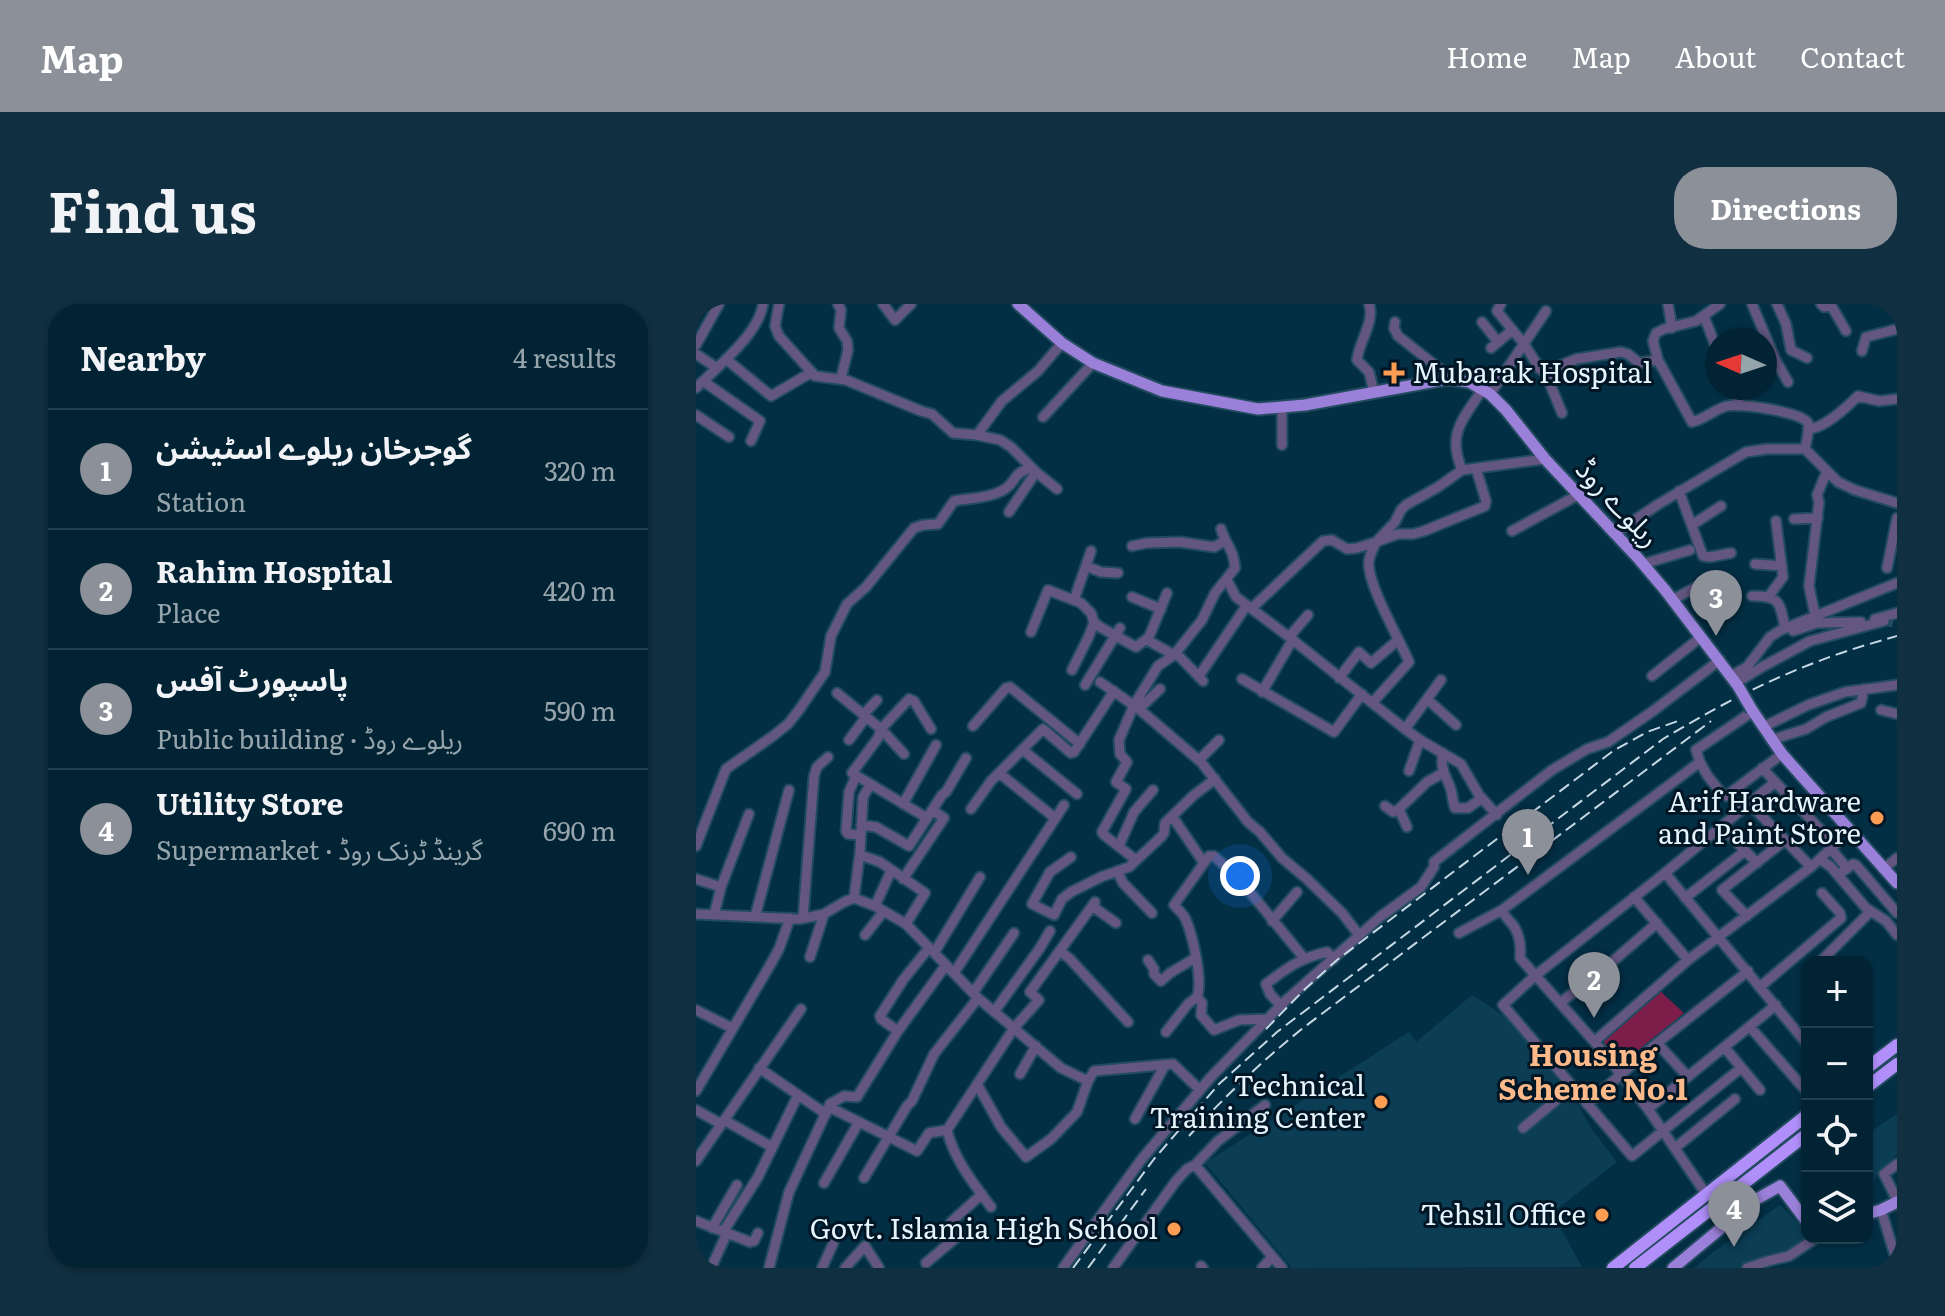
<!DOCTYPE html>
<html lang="en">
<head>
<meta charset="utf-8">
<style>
	body { margin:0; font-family:Literata,"Noto Sans Arabic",serif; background:#102f40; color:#f1f3f6 }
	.controls { position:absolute; right:24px; bottom:24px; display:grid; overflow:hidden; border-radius:16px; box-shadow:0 2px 6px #0004 }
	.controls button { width:72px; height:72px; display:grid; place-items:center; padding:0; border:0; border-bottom:2px solid #23404f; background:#022334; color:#f1f3f6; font:40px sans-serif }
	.compass { position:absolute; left:1009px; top:24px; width:72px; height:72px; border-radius:50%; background:#022334; box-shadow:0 2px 6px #0004; rotate:273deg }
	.you { position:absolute; left:544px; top:572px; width:28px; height:28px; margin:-20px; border:6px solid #fff; border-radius:50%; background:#1a73e8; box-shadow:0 0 0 12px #1a73e833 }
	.badge { display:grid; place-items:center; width:52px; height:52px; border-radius:50%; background:#8c9099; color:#fff; font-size:26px; font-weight:700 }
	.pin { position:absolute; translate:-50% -66px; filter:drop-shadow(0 2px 4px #0008) }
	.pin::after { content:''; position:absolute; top:42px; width:28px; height:24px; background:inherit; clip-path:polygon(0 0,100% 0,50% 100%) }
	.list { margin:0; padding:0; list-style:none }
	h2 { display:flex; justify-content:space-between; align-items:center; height:104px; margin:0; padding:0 32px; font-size:34px }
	h2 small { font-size:26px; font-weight:400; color:#96a4ac }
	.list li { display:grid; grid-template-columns:52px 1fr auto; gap:24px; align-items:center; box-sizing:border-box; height:120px; padding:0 32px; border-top:2px solid #23404f }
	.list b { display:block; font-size:30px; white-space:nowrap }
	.list p { margin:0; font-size:26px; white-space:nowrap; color:#96a4ac }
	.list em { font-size:26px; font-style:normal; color:#96a4ac }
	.icon { flex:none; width:44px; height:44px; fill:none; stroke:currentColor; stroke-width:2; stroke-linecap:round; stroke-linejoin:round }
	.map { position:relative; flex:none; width:1201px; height:964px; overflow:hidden; border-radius:32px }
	header { display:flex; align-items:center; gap:48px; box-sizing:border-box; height:112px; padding:0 40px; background:#8c9099; color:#fff }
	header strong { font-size:38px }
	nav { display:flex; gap:44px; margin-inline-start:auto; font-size:28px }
	.intro { display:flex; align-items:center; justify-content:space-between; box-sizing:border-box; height:192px; padding:0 48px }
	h1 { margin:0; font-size:56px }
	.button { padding:20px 36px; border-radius:32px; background:#8c9099; color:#fff; font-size:28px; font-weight:700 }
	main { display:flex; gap:48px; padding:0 48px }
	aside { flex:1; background:#022334; border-radius:32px; box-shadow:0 2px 6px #0004 }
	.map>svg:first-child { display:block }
	.built { fill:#0b3d55 }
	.green { fill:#7c1d4a }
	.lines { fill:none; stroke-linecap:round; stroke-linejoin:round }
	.minor-tunnel { stroke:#254d61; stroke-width:9; stroke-dasharray:9 4.5; stroke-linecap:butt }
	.minor-casing { stroke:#234b5f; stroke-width:13 }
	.major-casing { stroke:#234b5f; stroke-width:15 }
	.highway-casing { stroke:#234b5f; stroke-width:16 }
	.minor { stroke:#635782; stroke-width:9 }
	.major { stroke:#9a80d8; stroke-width:11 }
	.highway { stroke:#b08ffa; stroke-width:12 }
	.rail { stroke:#c6d8e4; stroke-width:2; stroke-dasharray:12 6; stroke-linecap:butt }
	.major-bridge-casing { stroke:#234b5f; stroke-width:15; stroke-linecap:butt }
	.major-bridge { stroke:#9a80d8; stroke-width:11 }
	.poi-dot { fill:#fc9d53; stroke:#011624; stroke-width:3 }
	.labels { text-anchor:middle; stroke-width:6; stroke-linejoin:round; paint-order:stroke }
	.poi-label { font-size:28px; fill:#e6f4fe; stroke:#011624; text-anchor:end }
	.street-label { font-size:28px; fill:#e6f4fe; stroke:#011624 }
	.neighbourhood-label { font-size:30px; font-weight:bold; fill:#fcb989; stroke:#011624 }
</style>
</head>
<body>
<header>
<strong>Map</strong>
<nav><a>Home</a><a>Map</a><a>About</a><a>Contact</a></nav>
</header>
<div class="intro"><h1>Find us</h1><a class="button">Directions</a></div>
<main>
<aside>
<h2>Nearby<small>4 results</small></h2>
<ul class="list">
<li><span class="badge">1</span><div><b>گوجرخان ریلوے اسٹیشن</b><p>Station</p></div><em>320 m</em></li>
<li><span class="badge">2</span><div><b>Rahim Hospital</b><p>Place</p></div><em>420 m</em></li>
<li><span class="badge">3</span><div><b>پاسپورٹ آفس</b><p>Public building · ریلوے روڈ</p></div><em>590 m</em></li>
<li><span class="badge">4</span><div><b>Utility Store</b><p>Supermarket · گرینڈ ٹرنک روڈ</p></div><em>690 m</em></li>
</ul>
</aside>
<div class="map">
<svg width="1201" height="964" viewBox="0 0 1201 964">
	<rect width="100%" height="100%" fill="#032f45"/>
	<path class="built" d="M776,691l51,33 38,46 30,54 26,34 -65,51 30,54 -290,1 -87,-105 204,-131 7,10z
		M1201,810v40l-20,20 -10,26v-66z
		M1084,901l27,26v7h5l-29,18 -26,12h-63l18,-15z"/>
	<path class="green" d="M964,687l24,22 -63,51 -21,-27z"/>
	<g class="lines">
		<path class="minor-tunnel" d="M1188,317l13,3"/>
		<g class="minor-casing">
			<path id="minor" d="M83,0l-4,22 4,10 36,40 31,4 75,31 11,3 21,19 24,2 23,5 11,7 25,25 -27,40
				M142,0l3,6 -2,18 8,13 1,9 -7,28
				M187,0l12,16 16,-16
				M673,0c6,18 -10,37 -12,56l12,12 5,20
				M805,0l-4,7 27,33 16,25 5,3 17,41
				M972,0l4,24
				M1056,0l24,57 12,21
				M1081,0l9,20 5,26 16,8
				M1125,0l3,3 5,-1 3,1 14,24
				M1198,0l3,5
				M1008,12l13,34
				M699,18l-1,6 4,8 56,44
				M786,18l16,20
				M0,41l23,-41
				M795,44l20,-17
				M1166,47l4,-14 31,-8
				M0,50l21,14
				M30,55l45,37 41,-24
				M962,56l-5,-19 3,-8 8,-4 32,-8 24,-17
				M849,68l31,-13 45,-7 7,2 11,9 19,-3 34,62c13,-3 23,-13 35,-16 12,-3 76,6 81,17 2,7 -2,19 -3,26
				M7,77l57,40 -9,20
				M0,84c21,-21 63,-54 67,-84
				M1037,84l7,17
				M794,90l56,-83
				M586,103v38
				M0,111l33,22
				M347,113l50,-54
				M1112,125c15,0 39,-22 50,-33l21,5 18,-2
				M281,131l25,-34 36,-30 24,-28
				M766,166c-15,-37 0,-49 20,-80
				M340,168l21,17
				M983,187l24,65 7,1 21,-4
				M1098,215l24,-1
				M996,221l29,-19
				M816,227l66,-36
				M918,230l43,-29 89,-53 21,-3h38l33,33 17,8 42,13
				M436,242l15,-3 33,-1 34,5 11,-6
				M947,260l47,-14
				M1059,260l27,2
				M390,262l15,6 17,1
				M1191,264l10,-50
				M531,276l9,17 53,40 116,92 15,11 41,24 18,31 18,20
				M1056,292c28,0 28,6 33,32
				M1073,292l14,-19 -7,-56
				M436,293l29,12
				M378,296l17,-49
				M976,296l28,-15
				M556,304l71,-67 9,-1 15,9 10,-1 19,-6 19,-20 6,-12 5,-5 32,-18 24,-17 83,-11
				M1119,311l-6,-29 10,-84 -2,-7 10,-24
				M1179,315l22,-6
				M1097,327l24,-8 44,-1
				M335,328l17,-42 33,13 10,10 3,9 6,5 36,20 13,-10 18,-44
				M593,333l19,-22
				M451,336l27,15
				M480,349l27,28
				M376,366l17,-34 5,-14
				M503,372l48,-71
				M956,372l49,-39
				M1035,372l16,-9 23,-30 11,-7 116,-47
				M643,374l20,-26 12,11 27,-23
				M546,375l92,53 28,-38
				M404,378l39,27 21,-20
				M1040,379l26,-16 48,-26 74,-20
				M389,381l35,-57
				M566,388l31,-53
				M141,389l44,36 -3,9 -26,35 75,45
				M731,395l29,26
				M677,398l36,-40c-9,-22 -44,-81 -40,-102 1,-6 5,-13 7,-18l22,-8h15l11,-3 61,-25 1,-5 -10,-33
				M443,405l62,53 47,60 12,10 22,26 25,21 35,34 17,22
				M1185,406l16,4
				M167,411l14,-15
				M277,422l33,-38 4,-1 70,57
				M1067,423l45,-22 37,-13 52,-7
				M709,425l36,-49
				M153,436l17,-23
				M1075,436l35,-11 20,-12 35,-14 3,-14
				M327,446l54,44
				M747,449c-3,15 2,21 7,34 3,7 2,14 5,21h13l14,-10
				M208,450l-23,-25 28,-30 5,2 17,28
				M503,456l20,-20
				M1004,458l7,13 15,19 4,2 56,-42
				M713,467l11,-31
				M303,469l56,45
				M160,472l-7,16 -3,39 2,3 13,1
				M207,500l33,-59
				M1054,500l61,63
				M689,502l8,6 6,-3
				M275,505l20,-28 52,-52 28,24 3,-1 40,-61
				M476,512l32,47
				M165,521l15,2 33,19 33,-51 4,-3 20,-34
				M711,523l-8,-18 28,-27 16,-9
				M1026,523l35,36
				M0,542l30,-77 47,-33 15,-12 11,-14 26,-38 6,-36 16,-32 19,-17 48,-59 9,-3 15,-1 16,-23c16,-3 37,-3 51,-12 12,-8 7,-15 25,-21
				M423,542l15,-34 19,-22
				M1135,545l16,19
				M164,551l20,7 45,31 -19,31
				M375,553l-21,15 -18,32 22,11 8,-16 9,-7 30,-15 28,-10 33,-31 2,-3 1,-10 29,-28 21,-16
				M1124,555l11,8 35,41 20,13 11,14
				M440,556l-32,-25 -2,-3 24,-43 -10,-7 11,-20 -7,-8 -1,-14 15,-35 24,-39 16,-11 28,-35 13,-27 20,-25c-1,-18 -9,-23 -14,-39
				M1187,565l14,-11
				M421,567l6,12 29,30
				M969,569l110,-91
				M1142,571l15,-11 3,1 41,48
				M0,575l25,8
				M207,575l41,-61 -12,-8
				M938,593l54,63
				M158,594l6,-46 3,-55 7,-12
				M989,594l60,-47
				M179,602l16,-35
				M396,602l24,17
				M806,606l198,-148 -4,-12 56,-38
				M0,610l104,5 24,-5 20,-12 10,-4 21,8 31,18 40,41 -48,66 -41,66 -13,-1 -14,8 -41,88 -20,76
				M18,611l7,-28 28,-73
				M1051,612l-25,-26 62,-49
				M59,613l34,-127
				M107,614l11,-142 3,-9 11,-10
				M576,617l25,-29
				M763,629l43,-23c3,8 9,11 13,18 5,9 6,20 5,30l80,90 48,61 58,85
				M169,631l19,-24
				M364,647l10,8 58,63
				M238,649l46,-76
				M114,653l14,-43
				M452,656l6,9v5l7,7 9,-8 25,-15
				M1124,658l51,-51
				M250,661l32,33 83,70 27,13 6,-10 79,-7 27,26
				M258,669l110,-168
				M1065,682l80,-68 -1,-5 -18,-20
				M277,689l41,-60
				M865,698l36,-27 60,-52
				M585,702l-11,-12 -4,-10c21,-16 34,-26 61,-32l7,7
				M0,706l36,18
				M298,708l46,-64 10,-17
				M573,715l-30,1 -25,10 -13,-15 1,-12 -5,-6c6,-17 -4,-60 -11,-77 -2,-6 -8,-10 -12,-15l35,-49h5l26,24 64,78
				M1054,723l57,65
				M202,727l-17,-12 -1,-3 23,-36 25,-31
				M470,728l22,-28 9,-7
				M899,737l93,-81 123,-93 24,-22 -73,-77
				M961,739l31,34
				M1029,744l35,42
				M63,764l67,46
				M1045,764l-109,88 -129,-151 33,-30 129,-102 142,171
				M324,770l16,-28
				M281,780l24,43 25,30 25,-18 26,-27 11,-31
				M0,787l73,-124 10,-18 11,-31
				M891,800l64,-56 97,-77
				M569,801l-47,36 -23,24 87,103
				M133,803l88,44 12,-18 18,-3 67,-102 25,-28 -9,-8 65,-90
				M952,805l128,-104
				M0,806l25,14
				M439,815l30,-54
				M28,816l48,27
				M827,824l49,-41
				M251,826c7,29 26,53 44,77
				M979,844l60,-49
				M0,857l105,-152
				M1201,860l-13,10 13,26
				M168,874l43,-72 5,-5 22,-47 44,-56
				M128,879l35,-61
				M1185,906l16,52
				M0,917l54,21 4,-1 4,-8
				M16,924l25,-43
				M27,928l35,-55 40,-82
				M230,959l33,-28v-3l-8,-10 31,-28
				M505,962l2,2
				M1196,963v1
				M15,964l16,-35
				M126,964l11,-24
				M149,964l20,-22 14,22
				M367,964l78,-108 70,-83 74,-76 95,-84 41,-30 13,-20v-5l118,-92 35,-21 21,-7 45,-31 67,-51
				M417,964l63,-87 11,-12 8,-4
				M566,964l10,-11
				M1051,964l21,-7 21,-5 27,-18"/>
		</g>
		<g class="major-casing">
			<path id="major" d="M322,0l44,39 31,20 69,28 96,18 47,-4 142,-26 22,3 21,12 16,16 39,49 92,98 28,33 73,96
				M1056,406l30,44 115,129
				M1171,910l14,-4 16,-8
				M977,964l82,-68 25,-14 27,36"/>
		</g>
		<g class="highway-casing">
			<path id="highway" d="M1171,764l30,-23
				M1171,783l30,-23
				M917,964l194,-153
				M939,964l172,-134"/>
		</g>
		<use href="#minor" class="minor"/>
		<use href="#major" class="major"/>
		<use href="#highway" class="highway"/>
		<path class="rail" d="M570,725l37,-38 34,-31 276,-209 34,-19 34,-12
			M493,832c35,-39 73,-75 114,-108l408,-307
			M377,964l81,-109 65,-75 58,-52 386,-293c48,-29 98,-56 151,-76 27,-11 55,-19 83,-27
			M392,964l58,-79"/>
		<g class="major-bridge-casing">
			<path id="major-bridge" d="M1042,382l14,24"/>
		</g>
		<use href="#major-bridge" class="major-bridge"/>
	</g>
	<g class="poi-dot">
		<path d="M694 57h8v8h8v8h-8v8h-8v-8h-8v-8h8z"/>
		<circle cx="1181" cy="514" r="8"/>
		<circle cx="685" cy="798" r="8"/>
		<circle cx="906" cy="911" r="8"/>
		<circle cx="478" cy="925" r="8"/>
	</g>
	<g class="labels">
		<g class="poi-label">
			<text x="716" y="79" text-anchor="start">Mubarak Hospital</text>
			<text x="1165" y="508">Arif Hardware<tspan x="1165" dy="32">and Paint Store</tspan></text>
			<text x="669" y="792">Technical<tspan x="669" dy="32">Training Center</tspan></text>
			<text x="890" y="921">Tehsil Office</text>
			<text x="462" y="935">Govt. Islamia High School</text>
		</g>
		<g class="street-label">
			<text transform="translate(922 199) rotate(47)" y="10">ریلوے روڈ</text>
		</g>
		<g class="neighbourhood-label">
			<text x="897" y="762">Housing<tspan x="897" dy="34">Scheme No.1</tspan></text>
		</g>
	</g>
</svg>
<div class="controls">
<button>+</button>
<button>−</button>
<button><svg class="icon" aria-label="locate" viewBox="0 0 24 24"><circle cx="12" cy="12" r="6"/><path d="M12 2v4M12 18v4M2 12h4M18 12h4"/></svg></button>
<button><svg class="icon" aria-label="layers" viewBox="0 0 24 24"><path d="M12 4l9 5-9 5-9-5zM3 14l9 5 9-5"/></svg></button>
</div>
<svg class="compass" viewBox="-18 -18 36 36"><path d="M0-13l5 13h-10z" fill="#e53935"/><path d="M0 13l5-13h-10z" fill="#96a4ac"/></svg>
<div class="you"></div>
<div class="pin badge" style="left:832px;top:571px">1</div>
<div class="pin badge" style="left:898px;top:714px">2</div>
<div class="pin badge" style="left:1020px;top:332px">3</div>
<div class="pin badge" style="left:1038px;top:943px">4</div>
</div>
</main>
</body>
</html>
